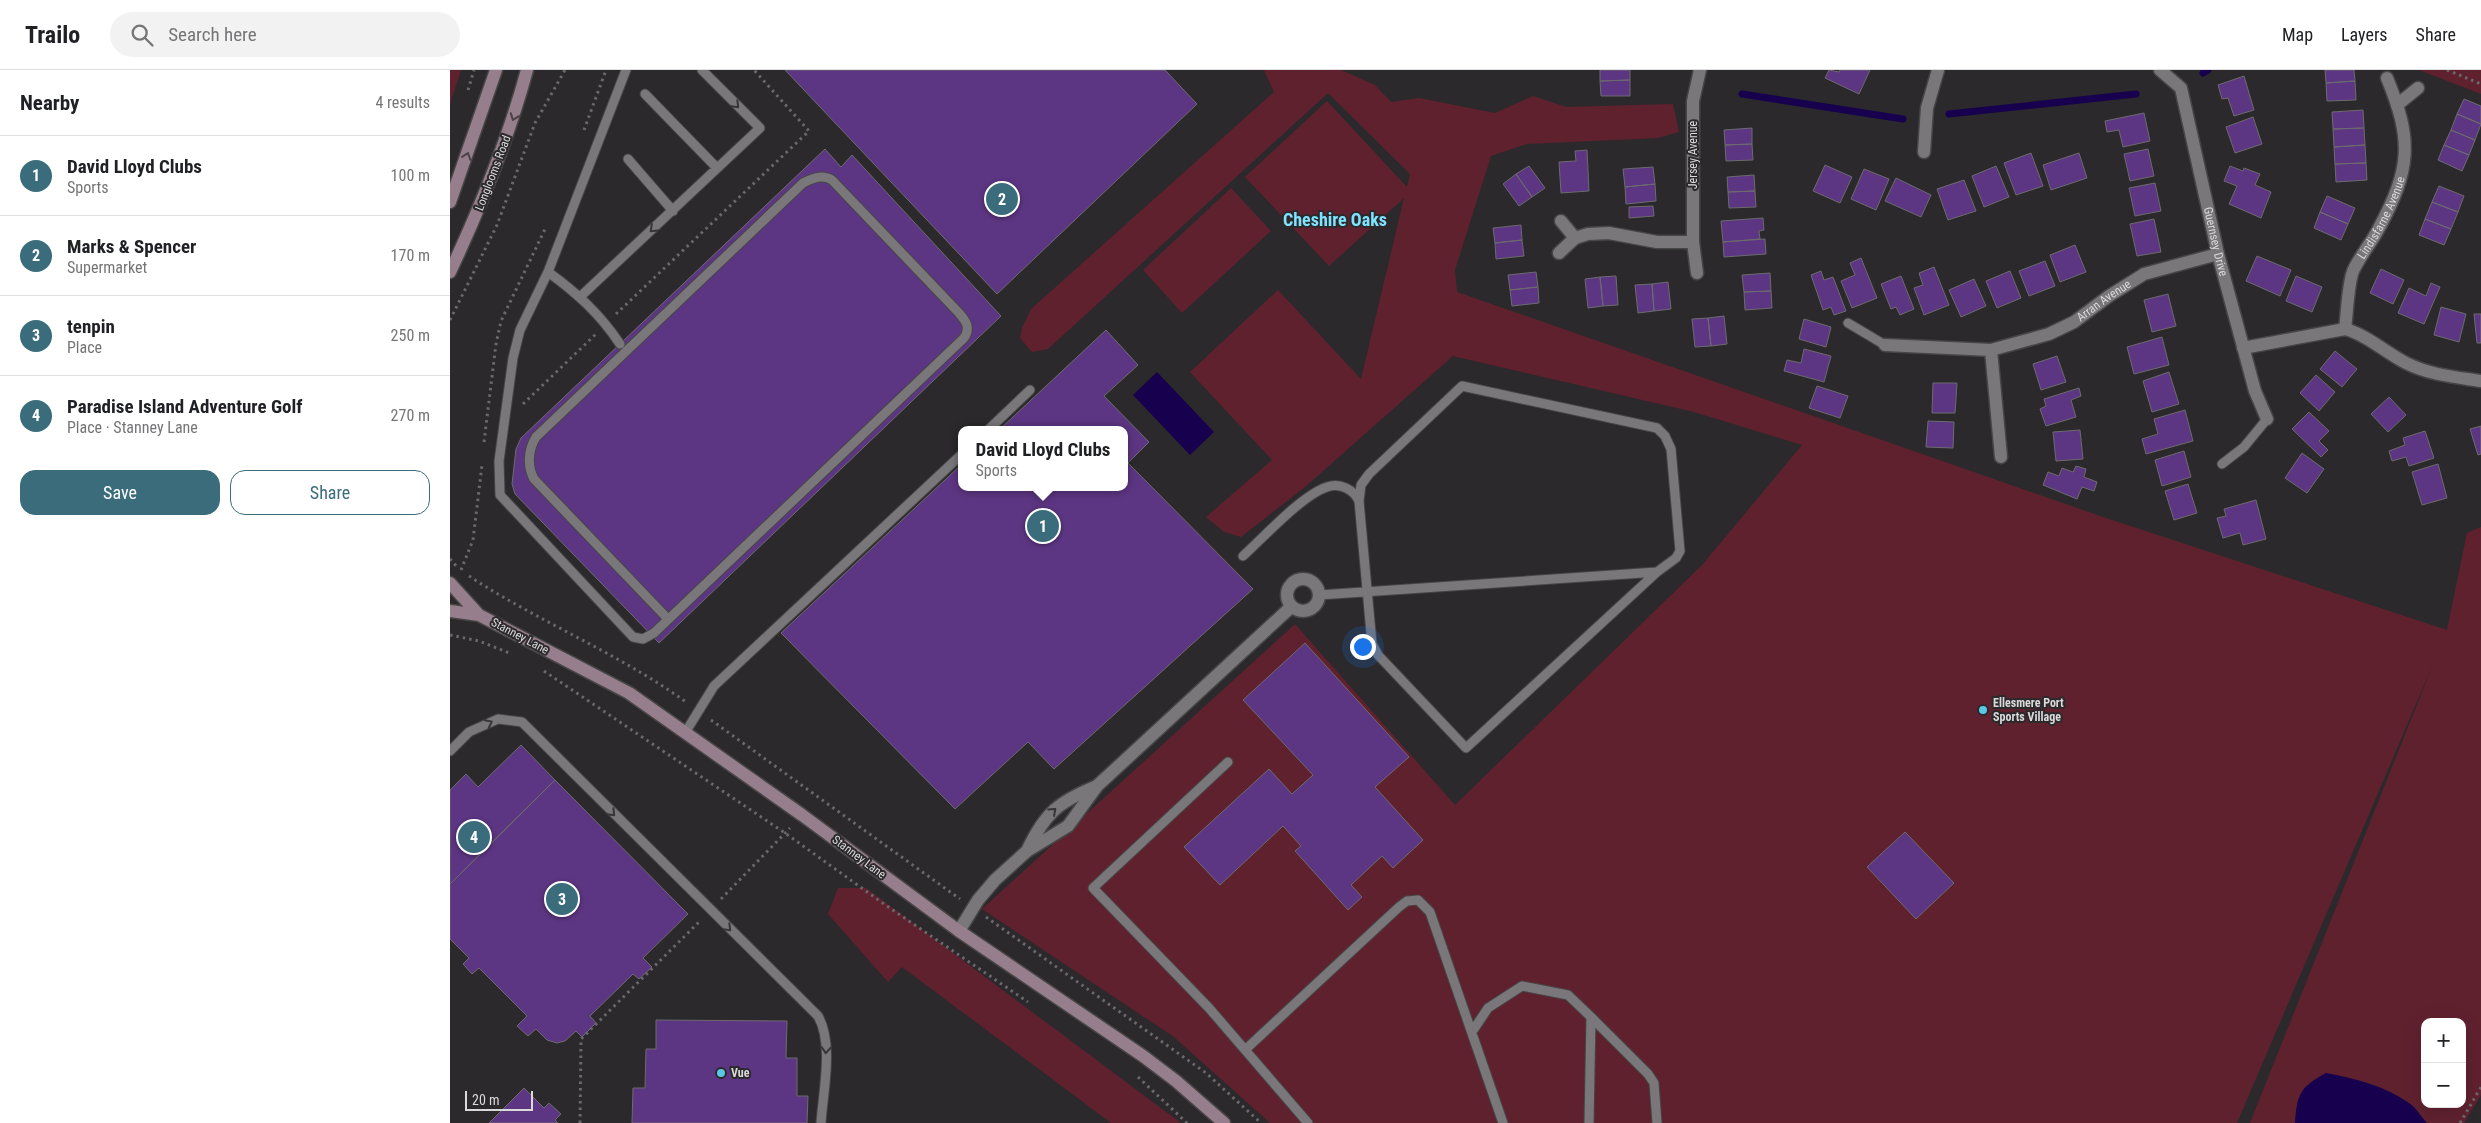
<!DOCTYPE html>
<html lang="en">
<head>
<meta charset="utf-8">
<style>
	body { margin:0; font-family:"Roboto Condensed",sans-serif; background:#f2f2f2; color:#202124 }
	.controls { position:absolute; right:15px; bottom:15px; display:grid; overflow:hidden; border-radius:10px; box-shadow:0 5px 20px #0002 }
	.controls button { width:45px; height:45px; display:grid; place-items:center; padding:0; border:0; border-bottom:1px solid #e0e0e0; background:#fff; color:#202124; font:25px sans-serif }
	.scale { position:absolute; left:15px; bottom:12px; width:68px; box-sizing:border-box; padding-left:5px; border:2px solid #dbdadb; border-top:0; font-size:14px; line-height:18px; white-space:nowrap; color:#dbdadb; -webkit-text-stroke:4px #2b292b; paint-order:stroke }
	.you { position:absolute; left:912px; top:576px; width:18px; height:18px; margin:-12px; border:4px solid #fff; border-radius:50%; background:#1a73e8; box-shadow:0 0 0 8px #1a73e833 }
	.badge { display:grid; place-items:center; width:32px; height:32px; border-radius:50%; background:#3a6c7b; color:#fff; font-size:16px; font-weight:700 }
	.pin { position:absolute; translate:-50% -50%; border:2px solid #fff; box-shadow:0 1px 5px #0006 }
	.popup { position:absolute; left:508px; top:356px; width:170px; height:65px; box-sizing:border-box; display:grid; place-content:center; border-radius:10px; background:#fff; filter:drop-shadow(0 1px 4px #0005); font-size:16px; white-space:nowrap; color:#757577 }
	.popup b { font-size:19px; color:#202124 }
	.popup::after { content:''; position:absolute; left:50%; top:100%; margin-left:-10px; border:10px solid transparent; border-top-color:#fff }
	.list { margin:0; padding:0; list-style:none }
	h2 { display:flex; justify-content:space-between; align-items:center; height:65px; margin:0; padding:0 20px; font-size:21px }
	h2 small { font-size:16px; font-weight:400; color:#757577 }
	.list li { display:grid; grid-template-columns:32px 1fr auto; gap:15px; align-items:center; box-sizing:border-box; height:80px; padding:0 20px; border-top:1px solid #e0e0e0 }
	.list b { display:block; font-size:19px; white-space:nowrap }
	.list p { margin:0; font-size:16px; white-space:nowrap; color:#757577 }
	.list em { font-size:16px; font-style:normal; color:#757577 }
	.actions { display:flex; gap:10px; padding:15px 20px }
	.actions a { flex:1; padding:11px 0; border:1px solid #3a6c7b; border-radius:15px; text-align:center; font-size:18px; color:#3a6c7b }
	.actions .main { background:#3a6c7b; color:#fff }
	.icon { flex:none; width:28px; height:28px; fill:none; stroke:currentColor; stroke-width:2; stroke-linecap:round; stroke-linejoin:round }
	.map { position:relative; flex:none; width:2031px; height:1053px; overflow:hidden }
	header { display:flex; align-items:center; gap:30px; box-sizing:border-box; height:70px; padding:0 25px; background:#fff; border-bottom:1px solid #e0e0e0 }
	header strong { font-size:24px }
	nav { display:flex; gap:28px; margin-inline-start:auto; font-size:18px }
	.search { width:350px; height:45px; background:#f2f2f2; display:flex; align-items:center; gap:12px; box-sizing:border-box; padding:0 18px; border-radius:28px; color:#757577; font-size:19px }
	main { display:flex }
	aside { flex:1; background:#fff }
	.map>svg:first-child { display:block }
	.green { fill:#60212f; fill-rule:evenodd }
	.water { fill:#17004e }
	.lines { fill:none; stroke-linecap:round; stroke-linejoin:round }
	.stream { stroke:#17004e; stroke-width:7 }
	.building { fill:#5d3683; stroke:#6c6b6d }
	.lane-casing { stroke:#474647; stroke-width:11 }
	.street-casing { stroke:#474647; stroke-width:15 }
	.secondary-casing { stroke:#474647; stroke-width:15 }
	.path { stroke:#6a686a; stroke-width:3; stroke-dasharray:2.5 4; stroke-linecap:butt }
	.lane { stroke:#7a777a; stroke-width:9 }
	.street { stroke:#7a777a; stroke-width:12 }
	.secondary { stroke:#977e8c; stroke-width:12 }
	.oneway { stroke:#373537 }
	.oneway2 { stroke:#4b4248 }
	.poi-dot { fill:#5ac8e5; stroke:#2b292b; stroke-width:2 }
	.labels { text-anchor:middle; stroke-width:4; stroke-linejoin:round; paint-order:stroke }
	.street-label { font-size:12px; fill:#dbdadb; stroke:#2b292b }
	.poi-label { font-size:12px; font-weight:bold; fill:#dbdadb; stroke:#2b292b; text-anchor:start }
	.district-label { font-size:18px; font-weight:bold; fill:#80e2fd; stroke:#2b292b }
</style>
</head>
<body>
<header>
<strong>Trailo</strong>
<div class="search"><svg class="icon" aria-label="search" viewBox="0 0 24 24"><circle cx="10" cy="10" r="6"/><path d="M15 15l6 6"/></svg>Search here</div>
<nav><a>Map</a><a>Layers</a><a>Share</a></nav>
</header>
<main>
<aside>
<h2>Nearby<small>4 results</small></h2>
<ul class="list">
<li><span class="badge">1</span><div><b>David Lloyd Clubs</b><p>Sports</p></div><em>100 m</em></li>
<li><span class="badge">2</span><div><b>Marks &amp; Spencer</b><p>Supermarket</p></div><em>170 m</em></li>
<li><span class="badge">3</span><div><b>tenpin</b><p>Place</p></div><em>250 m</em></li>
<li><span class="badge">4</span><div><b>Paradise Island Adventure Golf</b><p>Place · Stanney Lane</p></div><em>270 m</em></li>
</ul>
<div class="actions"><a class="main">Save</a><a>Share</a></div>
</aside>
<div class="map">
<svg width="2031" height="1053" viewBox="0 0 2031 1053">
	<rect width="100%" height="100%" fill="#2b292b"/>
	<path class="green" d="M0,0h11l-11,34z
		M814,0h77l34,15 16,17 28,-4 76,15 38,-17 33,11 107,-3 6,28 -21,6 -131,6 -36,12 -36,114 2,22 646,225 344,113 20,-97 14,-6v568l-17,28h-214l184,-461 -197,461h-967l-96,-86 -192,-128 313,-285 160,181 248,-241 99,-119 -108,-33 -241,-56 -148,131 -64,50 -17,-5 -18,-15 66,-57 -82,-88 88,-82 83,89 43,-181 -75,68 -84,-89 82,-76 80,86 3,-13 -82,-81 -280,256 -16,3 -12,-14 2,-10 9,-19 243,-217zM1975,952h37v82h-37z
		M1969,0h62v24z
		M781,118l40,43 -89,82 -39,-43z
		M388,818h28l315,235h-70l-209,-156 -14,15 -60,-68z"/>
	<path class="water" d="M707,302l57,60 -24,23 -57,-60z
		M1876,1003c28,5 59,13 83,30 7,4 12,14 18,20h-132c2,-29 5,-36 31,-50z"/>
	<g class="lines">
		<path class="stream" d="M1753,3l5,-3
			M1292,24l161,25
			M1499,44l187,-20"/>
	</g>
	<path class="building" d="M335,0h380l32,34 -200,190z
		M1150,0h30v10l-30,1z
		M1379,0l10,2 1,-2h30l-11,24 -34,-16z
		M1875,0h29l1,11 -29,2z
		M1794,6l10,34 -20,6 -6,-18 -6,1 -4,-14z
		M1180,10v16h-29l-1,-15z
		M1905,11l1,19 -29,1 -1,-18z
		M2014,29l17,7v18l-24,-10z
		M1913,40l1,18 -31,1 -1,-17z
		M1694,43l6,28 -27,6 -4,-17 -12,2 -2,-11z
		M2007,44l24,10 -6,16 -24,-10z
		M1803,47l9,27 -27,9 -9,-26z
		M1302,58v16l-27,1 -1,-15z
		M1914,58l1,17 -31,2 -1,-18z
		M2001,60l24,10 -6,15 -25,-10z
		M1302,74l1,16 -27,1 -1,-16z
		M1915,75l1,18 -31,1 -1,-17z
		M1994,75l25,10 -7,16 -24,-11z
		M375,79l16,18 11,-12 149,161 -342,327 -144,-149 -3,-10 4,-35 5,-11z
		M1698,79l6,27 -24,5 -6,-27z
		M1137,80l2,41 -28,2 -2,-31 17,-1 -1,-10z
		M1581,83l12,33 -27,9 -12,-32z
		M1629,83l8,25 -36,12 -8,-25z
		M1916,93l1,17 -31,2 -1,-18z
		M1375,95l27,12 -12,26 -27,-12z
		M1079,96l16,22 -13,9 -16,-23z
		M1546,96l13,31 -25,10 -12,-31z
		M1780,96l13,5 1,-3 16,6 -5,11 16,7 -10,26 -32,-14 8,-18 -13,-5z
		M1203,97l2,17 -30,3 -2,-18z
		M1414,99l25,10 -13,31 -25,-11z
		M1066,104l16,23 -13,9 -16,-22z
		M1304,105l1,16 -27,1 -1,-15z
		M1446,108l35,17 -10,22 -36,-16z
		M1514,110l12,31 -28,9 -11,-31z
		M1705,113l6,28 -26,5 -6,-28z
		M1205,114l1,17 -30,3 -1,-17z
		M1989,116l25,10 -6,16 -26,-10z
		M1305,121l1,16 -27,1 -1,-16z
		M1877,126l28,12 -7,16 -28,-12z
		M1982,132l26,10 -7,17 -26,-10z
		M1203,136l1,10 -25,2v-11z
		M1870,142l28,12 -7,16 -27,-12z
		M1313,148l1,12 -5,1 1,8 -37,3 -2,-21z
		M1704,149l7,33 -24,4 -7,-32z
		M1975,149l26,10 -7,16 -25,-10z
		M1071,155l1,15 -27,3 -2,-15z
		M1315,169l1,15 -42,3 -1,-15z
		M1072,170l2,16 -28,3 -1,-16z
		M1625,175l11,27 -26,10 -10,-27z
		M1807,186l34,14 -11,26 -34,-15z
		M1411,188l16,40 -25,10 -11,-27 14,-6 -5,-12z
		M1595,191l10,25 -26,10 -10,-25z
		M1484,197l15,38 -25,10 -10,-27 9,-3 -4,-12z
		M1931,199l23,11 -11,24 -23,-11z
		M1371,201l3,9 9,-3 13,34 -12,4 -3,-8 -8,3 -12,-35z
		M1560,201l11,27 -24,10 -11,-27z
		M1086,202l2,15 -28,3 -2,-15z
		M1320,203l1,18 -27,1 -2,-17z
		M1166,206l2,29 -15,1 -3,-29z
		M1451,206l13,33 -14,6 -4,-8 -5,2 -10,-25z
		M1846,206l26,11 -10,25 -26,-11z
		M1150,207l3,29 -15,2 -3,-29z
		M1524,209l12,27 -25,11 -12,-27z
		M1218,212l3,27 -17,2 -2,-27z
		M1981,213l9,4 -16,37 -26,-11 11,-25 17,8z
		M1202,214l2,27 -16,2 -3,-28z
		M1088,217l1,16 -27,3 -2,-16z
		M1321,221l1,17 -27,2 -1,-18z
		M1718,224l8,32 -24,6 -8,-32z
		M1991,237l25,7 -7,28 -25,-7z
		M2024,244h7v29h-4z
		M1274,246l3,28 -16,2 -3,-28z
		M1258,248l3,28 -16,1 -3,-28z
		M1354,249l27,8 -5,20 -27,-8z
		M656,260l32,35 -34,31 45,46 -21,21 125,126 -199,180 -26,-27 -73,67 -174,-176 181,-169v23h162v-57h-125z
		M1712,267l7,28 -35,9 -7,-27z
		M1354,279l27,7 -7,26 -40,-11 3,-11 14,3z
		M1885,281l22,18 -15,18 -22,-18z
		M1607,286l9,26 -25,8 -8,-26z
		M1719,302l10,32 -27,8 -9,-31z
		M1866,305l19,17 -16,19 -19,-18z
		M1483,313h24l-2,30h-23z
		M1367,316l31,10 -8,22 -31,-10z
		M1629,318l2,8 -10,4 5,17 -30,9 -6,-17 6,-3 -2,-7z
		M1939,327l17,18 -18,17 -17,-18z
		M1735,340l8,31 -47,13 -4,-15 16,-5 -4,-15z
		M1859,342l20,19 -10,10 9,9 -7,7 -29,-28z
		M1478,351l26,1 -1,26 -27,-1z
		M2031,356v28l-3,1 -8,-26z
		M1630,360l3,29 -27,2 -3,-29z
		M1975,361l9,27 -25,8 -3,-9 -14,4 -3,-10 16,-6 -2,-7z
		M1734,381l7,26 -29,9 -7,-26z
		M1852,383l22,16 -17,24 -22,-15z
		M1988,394l9,34 -25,7 -10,-33z
		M1626,396l10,3 -2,8 13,5 -3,9 -12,-4 -5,12 -34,-14 5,-13 11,4 3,-8 11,4z
		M1738,414l9,29 -23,7 -9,-29z
		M1806,430l10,39 -23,6 -3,-12 -17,5 -6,-20 9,-2 -2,-7z
		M855,573l104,114 -34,30 48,53 -30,28 -11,-12 -31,29 11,12 -14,13 -53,-59 6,-5 -18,-20 -63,59 -36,-38 85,-78 23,25 21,-19 -70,-75z
		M71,675l34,35 -105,104v-94l16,-16 12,13z
		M105,710l133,134 -45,44 9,9 -13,12 -6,-5 -43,42 6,7 -14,14 -6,-6 -11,10 -8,2 -10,-3 -11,-11 -8,7 -11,-10 10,-10 -48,-48 -7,6 -9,-10 6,-6 -19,-19v-55z
		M1455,762l49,51 -38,36 -49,-52z
		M206,950l131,1 -1,37h11v38h11l-1,27h-175l1,-35h12l1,-39h10z
		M74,1018l20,20 5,-5 12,11 -6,6 3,3h-69z"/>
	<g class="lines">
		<g class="lane-casing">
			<path id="lane" d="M176,0l-78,202 -28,58 -7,28 -14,103 1,34 133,142 10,2 11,-6 310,-295c7,-10 2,-17 -5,-25l-127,-133c-10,-6 -19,-2 -29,3l-267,254c-8,13 -9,29 -2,42l134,140
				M195,24l72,74
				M178,89l45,52
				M98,202c29,21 52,42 72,72
				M131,226l179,-168 -58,-58
				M1398,253l37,22
				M538,360l42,-40
				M1772,394l22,-17 23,-28
				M793,486c20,-18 59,-61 84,-69 13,-5 27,3 32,14l13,143 6,11 88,93 191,-176 19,-14 4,-7 -9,-102 -6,-13 -8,-8 -195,-42 -93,88 -8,11 -2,16
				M869,525l338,-23
				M235,663l29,-47 248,-232
				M0,681l19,-19 29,-13 24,3 296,294c16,28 5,75 3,107
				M778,692l-135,126 116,120 99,115
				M1141,947l57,57 6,9 3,40
				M1022,962l16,-24 34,-22 46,9 23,22 -2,106
				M796,979l153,-142 8,-6 11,-1 12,12 73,211"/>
		</g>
		<g class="street-casing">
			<g id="street">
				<path id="s1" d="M1710,0l21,18 37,166 37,137 12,28"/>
				<path d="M1947,35l21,-17"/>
				<path d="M1474,82l3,-44 11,-38"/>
				<path d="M1111,151l14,17"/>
				<path d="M1109,183l16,-15 13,-4 21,-1 48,9h36"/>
				<path d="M1247,203l-4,-31v-141l7,-31"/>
				<path id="s2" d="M1895,259c2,-14 3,-49 9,-60 7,-14 17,-26 24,-39 33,-61 35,-89 9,-152"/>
				<path d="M1435,275l106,5"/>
				<path d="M1793,278l102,-19c22,6 40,23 61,34 24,12 49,14 75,18"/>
				<path id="s3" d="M1551,387l-10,-107 58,-16 25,-12 35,-26 35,-22 74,-20"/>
				<circle cx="853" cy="525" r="16"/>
				<path d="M577,781c18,-38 31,-49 70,-65"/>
				<path d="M509,861l19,-31 17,-20 32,-29 41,-25 29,-40 194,-179"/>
			</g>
		</g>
		<g class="secondary-casing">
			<path id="secondary" d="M0,132l46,-132
				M0,202c31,-66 58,-132 77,-202
				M0,513l29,32
				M0,541l29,4 150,78 173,122 157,116 184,125 33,25 48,42"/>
		</g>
		<path class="path" d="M1997,0l34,14
			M18,20l6,-20
			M134,60l22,-60
			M166,244l193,-183 -55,-61
			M0,250l47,-95 38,-102 30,-53
			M73,334l73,-70
			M34,372l12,-98 5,-23 45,-94
			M0,489l8,9
			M11,500l12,-30 9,-75
			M19,506c70,46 149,77 217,126
			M0,565l29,6 33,13
			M94,601l241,162 99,71 144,98
			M261,650l249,179
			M271,829l69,-71
			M536,847l220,156 55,50
			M688,1007l49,46
			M130,1053l1,-84 120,-119
			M2010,1053l21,-36"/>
		<use href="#lane" class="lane"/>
		<use href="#street" class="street"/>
		<use href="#secondary" class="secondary"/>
	</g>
	<defs><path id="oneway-chevron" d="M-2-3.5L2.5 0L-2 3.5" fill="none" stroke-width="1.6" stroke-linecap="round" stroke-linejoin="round" transform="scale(1.25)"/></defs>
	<g class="oneway">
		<use href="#oneway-chevron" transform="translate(286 35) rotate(45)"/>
		<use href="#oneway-chevron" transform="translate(203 159) rotate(137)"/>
		<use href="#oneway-chevron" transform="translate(39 653) rotate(-26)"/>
		<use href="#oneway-chevron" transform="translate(603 741) rotate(-42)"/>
		<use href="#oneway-chevron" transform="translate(162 743) rotate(45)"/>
		<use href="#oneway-chevron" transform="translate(278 858) rotate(45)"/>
		<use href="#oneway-chevron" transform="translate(376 980) rotate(94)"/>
	</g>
	<g class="oneway2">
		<use href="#oneway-chevron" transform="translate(64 47) rotate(110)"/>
		<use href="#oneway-chevron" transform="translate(17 86) rotate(-71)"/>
	</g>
	<g class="poi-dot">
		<circle cx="1533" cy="640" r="5"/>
		<circle cx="271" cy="1003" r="5"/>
	</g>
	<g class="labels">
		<g class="street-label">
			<text transform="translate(1243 85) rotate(-90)" y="4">Jersey Avenue</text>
			<text transform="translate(43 103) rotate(-69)" y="4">Longlooms Road</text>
			<text dy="4" stroke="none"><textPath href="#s2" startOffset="119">Lindisfarne Avenue</textPath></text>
			<text dy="4" stroke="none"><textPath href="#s1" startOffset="185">Guernsey Drive</textPath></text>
			<text dy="4" stroke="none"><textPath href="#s3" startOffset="232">Arran Avenue</textPath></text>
			<text transform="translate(70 566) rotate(28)" y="4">Stanney Lane</text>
			<text transform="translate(409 787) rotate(37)" y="4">Stanney Lane</text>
		</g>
		<g class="poi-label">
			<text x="1543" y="637">Ellesmere Port<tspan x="1543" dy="14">Sports Village</tspan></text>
			<text x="281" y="1007">Vue</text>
		</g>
		<g class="district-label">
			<text x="885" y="156">Cheshire Oaks</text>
		</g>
	</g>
</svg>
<div class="controls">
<button>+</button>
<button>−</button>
</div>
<div class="scale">20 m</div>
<div class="you"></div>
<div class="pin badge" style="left:593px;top:456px">1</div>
<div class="popup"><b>David Lloyd Clubs</b>Sports</div>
<div class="pin badge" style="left:552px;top:129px">2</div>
<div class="pin badge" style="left:112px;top:829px">3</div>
<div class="pin badge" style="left:24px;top:767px">4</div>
</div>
</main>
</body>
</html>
